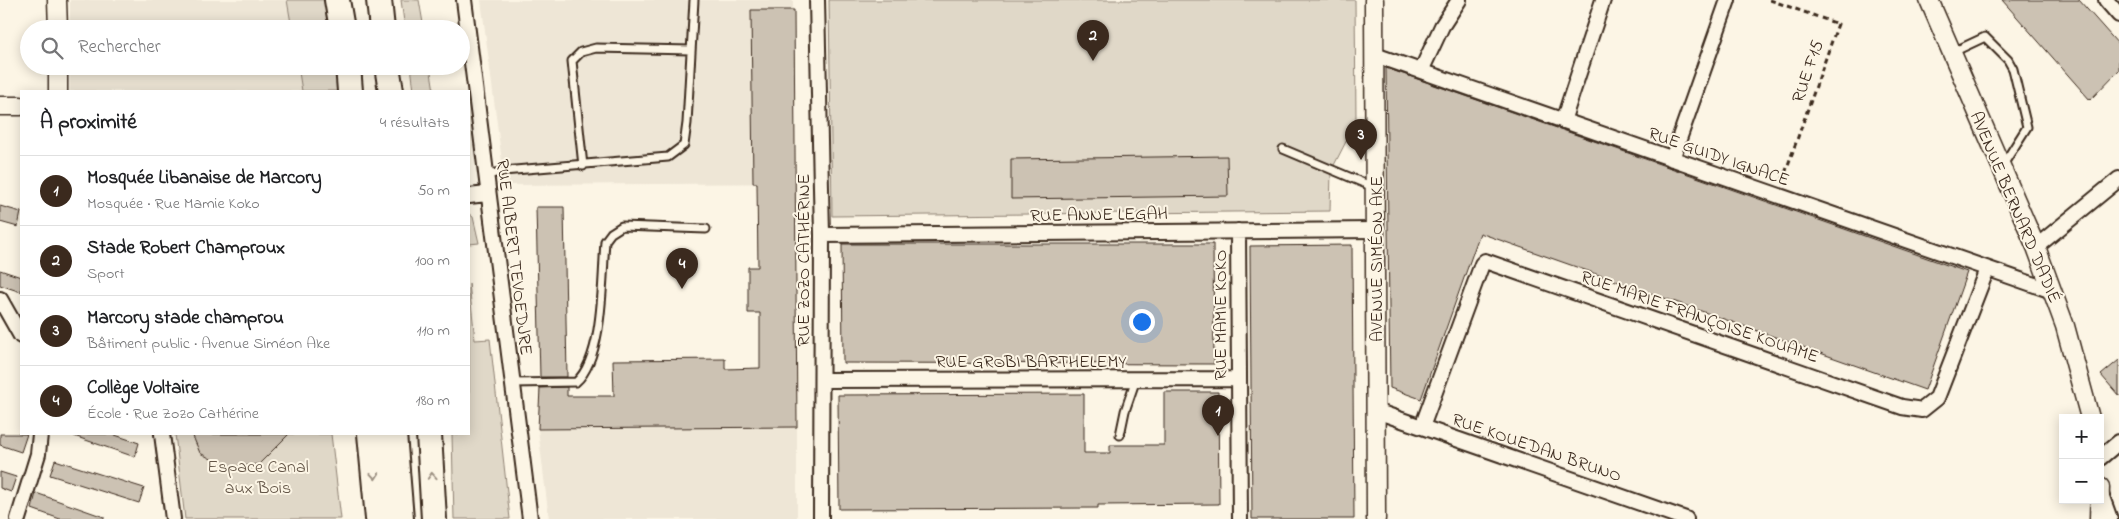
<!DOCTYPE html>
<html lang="fr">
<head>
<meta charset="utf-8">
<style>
	body { margin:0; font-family:"Indie Flower",sans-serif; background:#f6f6f6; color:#202124 }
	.controls { position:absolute; right:15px; bottom:15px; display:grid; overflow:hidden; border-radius:0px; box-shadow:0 2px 12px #0003 }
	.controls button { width:45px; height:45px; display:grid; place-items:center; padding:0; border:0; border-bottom:1px solid #e0e0e0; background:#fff; color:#202124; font:25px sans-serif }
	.you { position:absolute; left:1141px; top:321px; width:18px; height:18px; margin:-12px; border:4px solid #fff; border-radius:50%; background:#1a73e8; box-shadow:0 0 0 8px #1a73e833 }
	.badge { display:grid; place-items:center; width:32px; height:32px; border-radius:50%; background:#3b2a1e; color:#fff; font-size:16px; font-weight:700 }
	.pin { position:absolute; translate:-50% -41px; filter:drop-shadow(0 1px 2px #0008) }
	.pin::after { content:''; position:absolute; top:26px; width:18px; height:15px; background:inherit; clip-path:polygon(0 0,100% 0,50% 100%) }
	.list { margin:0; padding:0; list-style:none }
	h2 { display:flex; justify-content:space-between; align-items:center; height:65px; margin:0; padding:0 20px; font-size:21px }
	h2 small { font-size:16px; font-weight:400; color:#757577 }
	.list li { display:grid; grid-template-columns:32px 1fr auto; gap:15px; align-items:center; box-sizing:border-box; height:70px; padding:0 20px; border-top:1px solid #e0e0e0 }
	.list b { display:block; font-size:19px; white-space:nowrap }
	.list p { margin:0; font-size:16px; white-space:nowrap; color:#757577 }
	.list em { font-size:16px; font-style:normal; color:#757577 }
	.icon { flex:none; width:28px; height:28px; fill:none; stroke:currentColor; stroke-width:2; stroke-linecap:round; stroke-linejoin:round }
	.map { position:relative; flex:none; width:2119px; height:519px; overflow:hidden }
	.search { position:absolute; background:#fff; box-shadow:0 2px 12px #0003; left:20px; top:20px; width:450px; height:55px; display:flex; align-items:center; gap:12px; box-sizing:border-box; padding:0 18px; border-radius:28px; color:#757577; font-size:19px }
	.panel { position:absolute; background:#fff; box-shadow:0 2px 12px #0003; left:20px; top:90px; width:450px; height:345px; border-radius:0px }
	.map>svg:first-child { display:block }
	.built { fill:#eee6d6 }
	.green { fill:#e0d8c8; stroke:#8e8173 }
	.building { fill:#ccc2b3; stroke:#3b2a1e }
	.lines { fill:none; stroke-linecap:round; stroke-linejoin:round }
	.service-casing { stroke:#3b2a1e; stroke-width:11 }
	.minor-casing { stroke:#3b2a1e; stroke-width:18 }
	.tertiary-casing { stroke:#3b2a1e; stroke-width:21 }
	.trunk-casing { stroke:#3b2a1e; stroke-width:28 }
	.path { stroke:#3b2a1e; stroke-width:3; stroke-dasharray:5 4; stroke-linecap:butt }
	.service { stroke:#fcf5e5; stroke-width:7 }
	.minor { stroke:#fcf5e5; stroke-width:14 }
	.tertiary { stroke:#fcf5e5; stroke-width:18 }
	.trunk { stroke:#fcf5e5; stroke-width:24 }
	.oneway { stroke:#9c9082 }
	.labels { text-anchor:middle; stroke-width:4; stroke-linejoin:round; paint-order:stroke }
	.street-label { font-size:18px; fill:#3b2a1e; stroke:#fcf5e5 }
	.park-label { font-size:18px; fill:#645648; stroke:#fcf5e5 }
</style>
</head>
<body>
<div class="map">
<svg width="2119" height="519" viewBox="0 0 2119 519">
	<rect width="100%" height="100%" fill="#fcf5e5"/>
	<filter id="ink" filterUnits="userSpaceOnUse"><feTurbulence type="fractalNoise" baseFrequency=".02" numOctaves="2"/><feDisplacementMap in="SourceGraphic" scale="10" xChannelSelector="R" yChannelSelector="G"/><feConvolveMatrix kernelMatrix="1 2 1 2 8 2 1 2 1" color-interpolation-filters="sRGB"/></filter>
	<g filter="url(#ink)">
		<path class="built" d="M70,0h217l5,29h-222z
			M481,0h312l1,183 -289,2z
			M70,66h228l4,25h-232z
			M797,427v92h-248l-11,-90z"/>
		<path class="green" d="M287,0h38l5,29h-38z
			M401,0h18l5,29h-19z
			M829,0h526l1,122 -25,49 -1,40 -498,5z
			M298,66h38l3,25h-37z
			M411,66h19l4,25h-20z
			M469,214l4,3 6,26 -10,1z
			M469,283l6,57 15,-1 20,180h-56l-2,-85h17z
			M175,434h156l10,85h-156z"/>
		<path class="building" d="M2002,0h77l40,45v25l-29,30z
			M751,10h43l3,417 -259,2 2,-41 27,-1v9h47l-1,-36 112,-1v10l35,-1v-55h-12v-46h10l-1,-84h-4z
			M1386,68l581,204 -42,118 -445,-157 -59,166 -31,-11z
			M1227,156l1,40 -217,3v-40z
			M0,206l21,6 -3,15 -18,-5z
			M536,207h28l3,170h-27z
			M842,244h371l1,120 -371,-1z
			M1352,245l2,274h-102l-2,-273z
			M0,270l21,7v15l-21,-7z
			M2119,360v36l-18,-21z
			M1164,392h54l1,112 -121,1v3l-259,1 -1,-114 246,-1v59h26v-8h54z
			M0,434h27l-6,18 -21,-7z
			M74,434h38l27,9 -4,14 -61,-21z
			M192,434h97l-30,30 -31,4 -28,-15z
			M55,460l89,28 -5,15 -89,-28z
			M0,472l16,5 -5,15 -11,-4z
			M36,493l68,24v2h-44l-28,-10z"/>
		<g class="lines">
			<g class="service-casing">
				<path id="service" d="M1953,52l32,-15 23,23 5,9 14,58 -24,38
					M1283,149l90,38
					M583,166l-11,-105 9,-9 15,-4 95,2
					M485,176l18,-5 165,-14 16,-12 3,-22 7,-123
					M512,383l64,-1c28,-25 26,-103 29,-141l6,-8 11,-7 84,3
					M1120,435l5,-24 11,-32"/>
			</g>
			<g class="minor-casing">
				<path id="minor" d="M464,0l66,519
					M817,0l5,235 -1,284
					M2106,0l13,15
					M1375,55l677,236
					M1421,71l21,-45 17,-26
					M1563,121l40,-121
					M1672,159l56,-159
					M469,196l18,-2
					M1238,231l2,288
					M822,235l554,-5
					M2036,247l83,-68
					M0,299l21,37
					M822,380l417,-1
					M1376,411l310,108
					M1422,427l60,-163 3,-3 417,146 20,3 15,-12 50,-129
					M162,434l11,85
					M2100,458l19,-16
					M2101,494l9,25
					M18,519l20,-65 2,-20"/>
			</g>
			<g class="tertiary-casing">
				<path id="tertiary" d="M57,0l1,29
					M1374,0l2,519
					M1929,0l107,247 29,79 25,92
					M58,66v25
					M0,106h21
					M2099,519l1,-32"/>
			</g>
			<g class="trunk-casing">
				<path id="trunk" d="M337,0l5,29
					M379,0l3,29
					M348,66l2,25
					M387,66l4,25
					M370,434l8,85
					M394,434l7,85
					M429,434l5,85"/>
			</g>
			<path class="path" d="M1770,0l68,24 -56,158"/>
			<use href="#service" class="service"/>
			<use href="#minor" class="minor"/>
			<use href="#tertiary" class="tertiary"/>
			<use href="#trunk" class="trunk"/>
		</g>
		<defs><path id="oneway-chevron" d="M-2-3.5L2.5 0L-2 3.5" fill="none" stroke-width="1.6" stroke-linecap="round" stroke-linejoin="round" transform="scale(1.25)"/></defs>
		<g class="oneway">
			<use href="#oneway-chevron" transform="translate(375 476) rotate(85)"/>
			<use href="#oneway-chevron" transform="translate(432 476) rotate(-94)"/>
		</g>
	</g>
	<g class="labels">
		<g class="street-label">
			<text transform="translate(1807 71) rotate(-71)" y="6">RUE F15</text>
			<text transform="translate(1719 156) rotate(19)" y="6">RUE GUIDY IGNACE</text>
			<text transform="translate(2016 207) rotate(67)" y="6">AVENUE BERNARD DADIÉ</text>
			<text transform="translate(1099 214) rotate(-1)" y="6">RUE ANNE LEGAH</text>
			<text transform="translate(515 257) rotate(83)" y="6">RUE ALBERT TEVOEDJRE</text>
			<text transform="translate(1376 259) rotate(-90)" y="6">AVENUE SIMÉON AKE</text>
			<text transform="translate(803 260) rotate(-90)" y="6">RUE ZOZO CATHÉRINE</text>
			<text transform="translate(1220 315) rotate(-90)" y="6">RUE MAMIE KOKO</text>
			<text transform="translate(1700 316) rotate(19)" y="6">RUE MARIE FRANÇOISE KOUAME</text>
			<text x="1031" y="367">RUE GROBI BARTHELEMY</text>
			<text transform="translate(1537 447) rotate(19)" y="6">RUE KOUEDAN BRUNO</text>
		</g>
		<g class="park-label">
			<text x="258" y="472">Espace Canal<tspan x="258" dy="21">aux Bois</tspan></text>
		</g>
	</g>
</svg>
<div class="controls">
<button>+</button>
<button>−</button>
</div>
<div class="you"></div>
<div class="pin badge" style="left:1218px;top:436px">1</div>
<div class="pin badge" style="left:1093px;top:61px">2</div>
<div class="pin badge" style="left:1361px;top:160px">3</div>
<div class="pin badge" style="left:682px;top:289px">4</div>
<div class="search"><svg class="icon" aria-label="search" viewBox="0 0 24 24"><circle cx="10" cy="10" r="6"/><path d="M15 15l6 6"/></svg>Rechercher</div>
<section class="panel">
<h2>À proximité<small>4 résultats</small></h2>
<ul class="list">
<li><span class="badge">1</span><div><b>Mosquée Libanaise de Marcory</b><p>Mosquée · Rue Mamie Koko</p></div><em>50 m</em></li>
<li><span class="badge">2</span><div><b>Stade Robert Champroux</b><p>Sport</p></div><em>100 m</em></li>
<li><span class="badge">3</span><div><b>Marcory stade champrou</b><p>Bâtiment public · Avenue Siméon Ake</p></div><em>110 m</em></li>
<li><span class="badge">4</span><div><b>Collège Voltaire</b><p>École · Rue Zozo Cathérine</p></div><em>180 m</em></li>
</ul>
</section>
</div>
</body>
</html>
